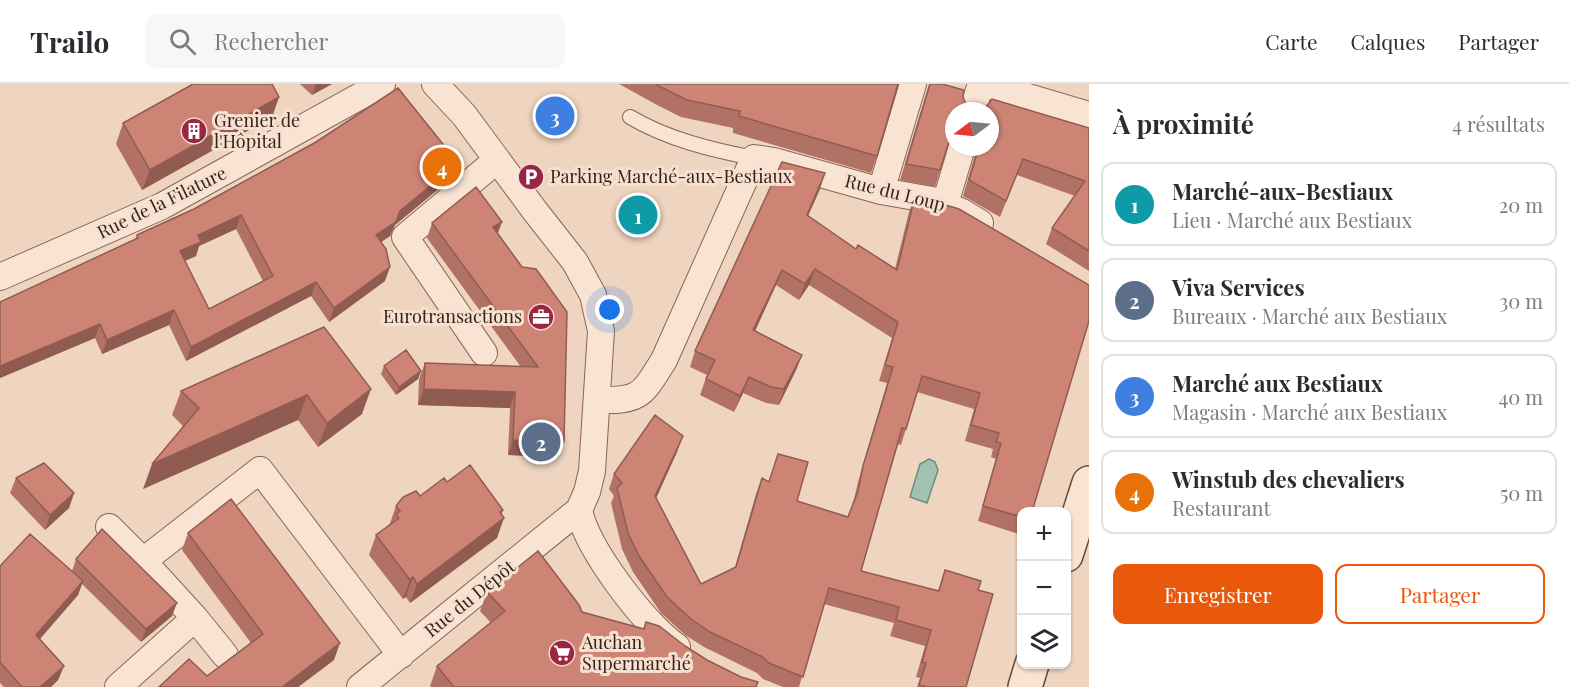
<!DOCTYPE html>
<html lang="fr">
<head>
<meta charset="utf-8">
<style>
	body { margin:0; font-family:"Playfair Display",serif; background:#f7f7f7; color:#2b2b33 }
	.controls { position:absolute; right:18px; bottom:18px; display:grid; overflow:hidden; border-radius:12px; box-shadow:0 2px 4px #0004 }
	.controls button { width:54px; height:54px; display:grid; place-items:center; padding:0; border:0; border-bottom:2px solid #e1e1e2; background:#fff; color:#2b2b33; font:30px sans-serif }
	.compass { position:absolute; left:945px; top:18px; width:54px; height:54px; border-radius:50%; background:#fff; box-shadow:0 2px 4px #0004; rotate:254deg }
	.you { position:absolute; left:610px; top:226px; width:21px; height:21px; margin:-15px; border:4px solid #fff; border-radius:50%; background:#1a73e8; box-shadow:0 0 0 9px #1a73e833 }
	.badge { display:grid; place-items:center; width:39px; height:39px; border-radius:50%; background:#ea580c; color:#fff; font-size:20px; font-weight:700 }
	.pin { position:absolute; translate:-50% -50%; border:3px solid #fff; box-shadow:0 2px 6px #0006 }
	.list { margin:0; padding:0; list-style:none }
	h2 { display:flex; justify-content:space-between; align-items:center; height:78px; margin:0; padding:0 24px; font-size:26px }
	h2 small { font-size:20px; font-weight:400; color:#7c7c81 }
	.list li { display:grid; grid-template-columns:39px 1fr auto; gap:18px; align-items:center; box-sizing:border-box; height:84px; margin:0 12px 12px; padding:0 12px; border:2px solid #e1e1e2; border-radius:12px }
	.list b { display:block; font-size:22px; white-space:nowrap }
	.list p { margin:0; font-size:20px; white-space:nowrap; color:#7c7c81 }
	.list em { font-size:20px; font-style:normal; color:#7c7c81 }
	.actions { display:flex; gap:12px; padding:18px 24px }
	.actions a { flex:1; padding:14px 0; border:2px solid #ea580c; border-radius:12px; text-align:center; font-size:21px; color:#ea580c }
	.actions .main { background:#ea580c; color:#fff }
	.icon { flex:none; width:33px; height:33px; fill:none; stroke:currentColor; stroke-width:2; stroke-linecap:round; stroke-linejoin:round }
	.map { position:relative; flex:none; width:1089px; height:603px; overflow:hidden }
	header { display:flex; align-items:center; gap:36px; box-sizing:border-box; height:84px; padding:0 30px; background:#fff; border-bottom:2px solid #e1e1e2 }
	header strong { font-size:28px }
	nav { display:flex; gap:33px; margin-inline-start:auto; font-size:21px }
	.search { width:420px; height:54px; background:#f7f7f7; display:flex; align-items:center; gap:15px; box-sizing:border-box; padding:0 21px; border-radius:12px; color:#7c7c81; font-size:22px }
	main { display:flex }
	aside { flex:1; background:#fff }
	.map>svg:first-child { display:block }
	.water { fill:#a3c1b0; stroke:#6a8f7c; stroke-width:1.5 }
	.lines { fill:none; stroke-linecap:round; stroke-linejoin:round }
	.lane-casing { stroke:#886558; stroke-width:16 }
	.street-casing { stroke:#886558; stroke-width:28 }
	.secondary-casing { stroke:#6a473b; stroke-width:36 }
	.lane { stroke:#f9e4d3; stroke-width:14 }
	.street { stroke:#f9e4d3; stroke-width:26 }
	.secondary { stroke:#f9e4d3; stroke-width:33 }
	.wall { fill:#b17265; fill-rule:evenodd }
	.shaded-wall { fill:#905c52 }
	.building { fill:#ce8475; stroke:#905c52; stroke-width:1.5; fill-rule:evenodd }
	.labels { text-anchor:middle; stroke-width:6; stroke-linejoin:round; paint-order:stroke }
	.poi-label { font-size:18px; fill:#37231c; stroke:#f6e1d0; text-anchor:start }
	.street-label { font-size:18px; fill:#37231c; stroke:#f6e1d0 }
</style>
</head>
<body>
<header>
<strong>Trailo</strong>
<div class="search"><svg class="icon" aria-label="search" viewBox="0 0 24 24"><circle cx="10" cy="10" r="6"/><path d="M15 15l6 6"/></svg>Rechercher</div>
<nav><a>Carte</a><a>Calques</a><a>Partager</a></nav>
</header>
<main>
<div class="map">
<svg width="1089" height="603" viewBox="0 0 1089 603">
	<rect width="100%" height="100%" fill="#efd5c0"/>
	<path class="water" d="M929,375l6,3 3,8 -11,33 -17,-6 10,-33z"/>
	<g class="lines">
		<g class="lane-casing">
			<path id="lane" d="M630,33c37,22 82,33 124,41"/>
		</g>
		<g class="street-casing">
			<path id="street" d="M984,0l105,31
				M972,27l9,-27
				M881,107l32,-107
				M945,120l17,-57
				M0,193l162,-71 220,-122
				M484,269l-79,-116 92,-77
				M598,316c43,1 44,-5 66,-40l90,-202 20,3 107,30 51,9 28,11 20,12
				M579,426c8,39 65,114 98,137
				M109,443l34,34
				M195,534l30,37
				M118,603l77,-69 -52,-57 117,-91 141,185
				M360,603l219,-177 8,-18 5,-21 9,-140 -8,-36 -18,-33 -40,-51 -71,-96 -29,-31"/>
		</g>
		<g class="secondary-casing">
			<path id="secondary" d="M1066,471l23,-72
				M1025,603l7,-23"/>
		</g>
		<use href="#lane" class="lane"/>
		<use href="#street" class="street"/>
		<use href="#secondary" class="secondary"/>
	</g>
	<path class="wall" d="M300,0h32l-20,11z
		M619,0h279l-21,72 -6,17 -138,-40v-5l-52,-11 -22,-11z
		M929,0h13l22,6 -1,7 3,7 8,5h7l6,-3 5,-7 97,29v143l-43,-27 6,-16 23,-32 -58,-21 -17,42 -37,-21 13,-45 1,-4h13v-36h-36v24l-4,4 -15,48 -35,-7z
		M279,13l-7,20 -130,73 -26,-46 7,-21z
		M453,93l-58,48 -5,11 -9,6 4,39 -56,41 -18,-26 -125,65 -17,-36 -67,29 -7,-16 -95,40 135,-139 2,-4 57,-26zM236,145l27,52 -54,28 -24,-48 11,-5 3,-10z
		M820,105l-12,27 48,33 39,20 14,-57 6,-16 44,13 63,303v23l-44,-14 18,-62 -5,-2 2,-8 -28,-8 9,-32 -57,-17 -16,53 -3,-1 -37,127 77,20 7,-21 33,20 -12,97h-49l3,-9 -4,-1 9,-31 -35,-10 4,-13 -70,-19 -25,83h-16l-20,-8 -6,-6 -53,-26 -19,-12 -24,-22 -28,-41 -11,-23 -11,-46 3,-7 -5,-7 5,-15 63,-22 -21,45 45,87 34,-17 21,-73 6,-16 7,4 9,-28 19,47 51,16 5,-13 5,-22 29,-99 -8,-2 13,-43 -83,-53 -10,15 -23,-15 -21,46 47,24 -6,15 -17,35 -13,-2 -23,-10 -9,19 -34,-17 7,-20 -17,-8 5,-16z
		M432,139l66,11 24,33 36,190 -50,-2 2,-47 -92,-3 1,-26 6,-16 96,4 -94,-129z
		M324,243l38,87 -44,33 -20,-27 -155,69 40,-63 -11,-11 9,-24z
		M384,282l37,5 -3,8 -22,16 -15,-21z
		M16,394l58,15 -5,15 -24,22 -35,-37z
		M447,398l54,33 -4,23 -87,65 -4,-6 -3,2 -34,-44 7,-20 13,-9 7,-20 24,-10z
		M188,449l146,127 -36,27h-139l48,-11 44,-33 -69,-93z
		M76,475l96,57 -31,26 -59,-58 -4,11 -38,44 24,27 -6,14 -7,7h-47l-4,-4v-117l72,5z
		M487,508l95,20 61,17 3,-7 61,38 50,27h-326l-1,-1 7,-20 54,-43 -11,-12z"/>
	<path class="shaded-wall" d="M316,0h16l-20,11z
		M279,13l-7,20 -130,73 8,-20z
		M954,42v9l-2,1 -4,6z
		M458,79l-5,14 -58,48 -5,11 -19,13 5,-14 24,-24z
		M825,89l-5,16 -19,42 6,-16z
		M241,131l-5,14 -37,17 -3,10 -21,9 5,-14 18,-16z
		M502,138l-6,16 -3,-11z
		M390,183l-5,14 -56,41 5,-14z
		M815,185l-6,16 -10,15 6,-16z
		M782,186l-6,15 -28,61 5,-16z
		M316,198l-5,14 -125,65 5,-14z
		M174,226l-5,15 -67,29 5,-14z
		M100,240l-5,14 -95,40v-12z
		M802,271l-6,15 -17,35 5,-16z
		M421,287l-3,8 -22,16 3,-8z
		M749,293l-6,16 -9,19 6,-16z
		M371,305l-9,25 -44,33 9,-24z
		M424,305l91,3 -5,16 -92,-3z
		M307,311l-9,25 -155,69 9,-25z
		M683,352l-6,16 -27,60 5,-16z
		M513,356l51,2 -6,15 -50,-2z
		M74,409l-5,15 -24,22 5,-15z
		M503,426l-5,13 6,-5 -7,20 -87,65 7,-19z
		M413,493l-7,20 -3,2 7,-19z
		M83,497l-5,14 -47,54 5,-14z
		M177,519l-5,13 -31,26 5,-13z
		M340,559l-6,17 -36,27h-16z
		M64,582l-6,14 -7,7h-11z"/>
	<path class="building" d="M193,0h79l7,13 -129,73 -27,-47z
		M655,0h243l-21,72 -138,-40 1,-5 -53,-11z
		M930,0h12l22,6 -1,7 3,7 8,5h7l6,-3 5,-7 97,29v123l-37,-23 33,-47 -62,-22 -17,42 -37,-21 10,-33h11v-36h-36v15l-14,44 -34,-6z
		M398,4l60,75 -58,48 -4,11 -20,13 10,14 4,18 -56,41 -18,-26 -125,65 -17,-37 -67,30 -7,-16 -100,42v-64l138,-64 -1,-3 57,-26 122,-67zM241,131l32,61 -64,33 -29,-58 21,-9 -3,-7z
		M782,78l43,11 -18,42 49,34 2,-4 39,25 18,-74 44,13 130,76v36l-57,191h-10v5l-39,-11 18,-63 -5,-1 3,-9 -28,-8 9,-32 -58,-17 -16,53 -4,-1 -41,143 78,20 6,-21 36,11 -3,9 15,4 -27,93h-39l-8,-2 7,-22 -4,-1 9,-32 -35,-10 3,-13 -70,-19 -26,89 -34,-14 -6,-6 -53,-25 -19,-13 -24,-22 -28,-41 -11,-23 -11,-45 5,-5 -8,-9 41,-59 28,21 -28,60 46,88 35,-17 26,-89 7,4 9,-28 30,8 -11,39 51,16 10,-26 5,-25 30,-99 -8,-2 13,-43 -83,-53 -10,15 -23,-14 -29,60 49,25 -18,34 -13,-2 -22,-10 -9,19 -34,-17 9,-19 -20,-9z
		M476,103l26,35 -9,5 29,40 14,2 31,43 -3,130 -51,-2 2,-48 -91,-3 1,-26 113,4 -106,-144z
		M324,243l47,62 -44,34 -20,-28 -155,69 47,-56 -18,-17z
		M406,266l15,21 -22,16 -15,-21z
		M44,379l30,30 -24,22 -34,-37z
		M470,381l33,45 -3,2 4,6 -87,66 -4,-7 -3,3 -34,-45 23,-17 -3,-4 4,-3 -4,-5 7,-9 13,-6 4,5 24,-18 3,4z
		M231,415l109,144 -58,44h-123l30,-28 18,17 56,-42 -75,-101z
		M102,445l75,74 -31,26 -70,-70z
		M30,450l53,47 -47,54 28,31 -24,21h-18l-22,-25v-96z
		M538,467l41,54 3,7 62,17 2,-7 13,4 26,20 22,14 34,17 17,5 -2,5h-302l-17,-21 68,-55 -18,-19z"/>
	<defs>
		<g id="building-disc" transform="scale(1.35)"><circle r="9.5" fill="#982644" stroke="#f6e1d0"/><path d="M-4-6H4V6H1V3H-1V6H-4ZM-2.5-4.3h1.7v1.8h-1.7ZM.8-4.3h1.7v1.8H.8ZM-2.5-1h1.7V.8h-1.7ZM.8-1h1.7V.8H.8Z" fill="#fff"/></g>
		<g id="parking-disc" transform="scale(1.35)"><circle r="9.5" fill="#982644" stroke="#f6e1d0"/><path d="M-3.5-5.5H1a3.5 3.5 0 0 1 0 7H-1V5.5H-3.5ZM-1-3.4V-.6H.8a1.4 1.4 0 0 0 0-2.8Z" fill="#fff"/></g>
		<g id="office-disc" transform="scale(1.35)"><circle r="9.5" fill="#982644" stroke="#f6e1d0"/><path d="M-6-3h4V-5.5h4V-3h4V5H-6ZM-1-4.5V-3h2v-1.5ZM-6 0V1H6V0Z" fill="#fff"/></g>
		<g id="supermarket-disc" transform="scale(1.35)"><circle r="9.5" fill="#982644" stroke="#f6e1d0"/><path d="M-6-5.5h2.5l.6 2H6L4.5 2H-2.5L-4.4-4H-6ZM-1.5 3.2a1.3 1.3 0 1 0 .1 0ZM3 3.2a1.3 1.3 0 1 0 .1 0Z" fill="#fff"/></g>
	</defs>
	<g fill-rule="evenodd">
		<use href="#building-disc" x="194" y="47"/>
		<use href="#parking-disc" x="531" y="93"/>
		<use href="#office-disc" x="541" y="233"/>
		<use href="#supermarket-disc" x="562" y="569"/>
	</g>
	<g class="labels">
		<g class="poi-label">
			<text x="214" y="43">Grenier de<tspan x="214" dy="21">l'Hôpital</tspan></text>
			<text x="550" y="99">Parking Marché-aux-Bestiaux</text>
			<text x="522" y="239" text-anchor="end">Eurotransactions</text>
			<text x="582" y="565">Auchan<tspan x="582" dy="21">Supermarché</tspan></text>
		</g>
		<g class="street-label">
			<text transform="translate(895 109) rotate(14)" y="6">Rue du Loup</text>
			<text transform="translate(162 119) rotate(-26)" y="6">Rue de la Filature</text>
			<text transform="translate(470 515) rotate(-39)" y="6">Rue du Dépôt</text>
		</g>
	</g>
</svg>
<div class="controls">
<button>+</button>
<button>−</button>
<button><svg class="icon" aria-label="layers" viewBox="0 0 24 24"><path d="M12 4l9 5-9 5-9-5zM3 14l9 5 9-5"/></svg></button>
</div>
<svg class="compass" viewBox="-18 -18 36 36"><path d="M0-13l5 13h-10z" fill="#e53935"/><path d="M0 13l5-13h-10z" fill="#7c7c81"/></svg>
<div class="you"></div>
<div class="pin badge" style="left:638px;top:131px;background:#0f9aa8">1</div>
<div class="pin badge" style="left:541px;top:358px;background:#5c6f8a">2</div>
<div class="pin badge" style="left:555px;top:32px;background:#3f7fe0">3</div>
<div class="pin badge" style="left:442px;top:83px;background:#e8710a">4</div>
</div>
<aside>
<h2>À proximité<small>4 résultats</small></h2>
<ul class="list">
<li><span class="badge" style="background:#0f9aa8">1</span><div><b>Marché-aux-Bestiaux</b><p>Lieu · Marché aux Bestiaux</p></div><em>20 m</em></li>
<li><span class="badge" style="background:#5c6f8a">2</span><div><b>Viva Services</b><p>Bureaux · Marché aux Bestiaux</p></div><em>30 m</em></li>
<li><span class="badge" style="background:#3f7fe0">3</span><div><b>Marché aux Bestiaux</b><p>Magasin · Marché aux Bestiaux</p></div><em>40 m</em></li>
<li><span class="badge" style="background:#e8710a">4</span><div><b>Winstub des chevaliers</b><p>Restaurant</p></div><em>50 m</em></li>
</ul>
<div class="actions"><a class="main">Enregistrer</a><a>Partager</a></div>
</aside>
</main>
</body>
</html>
